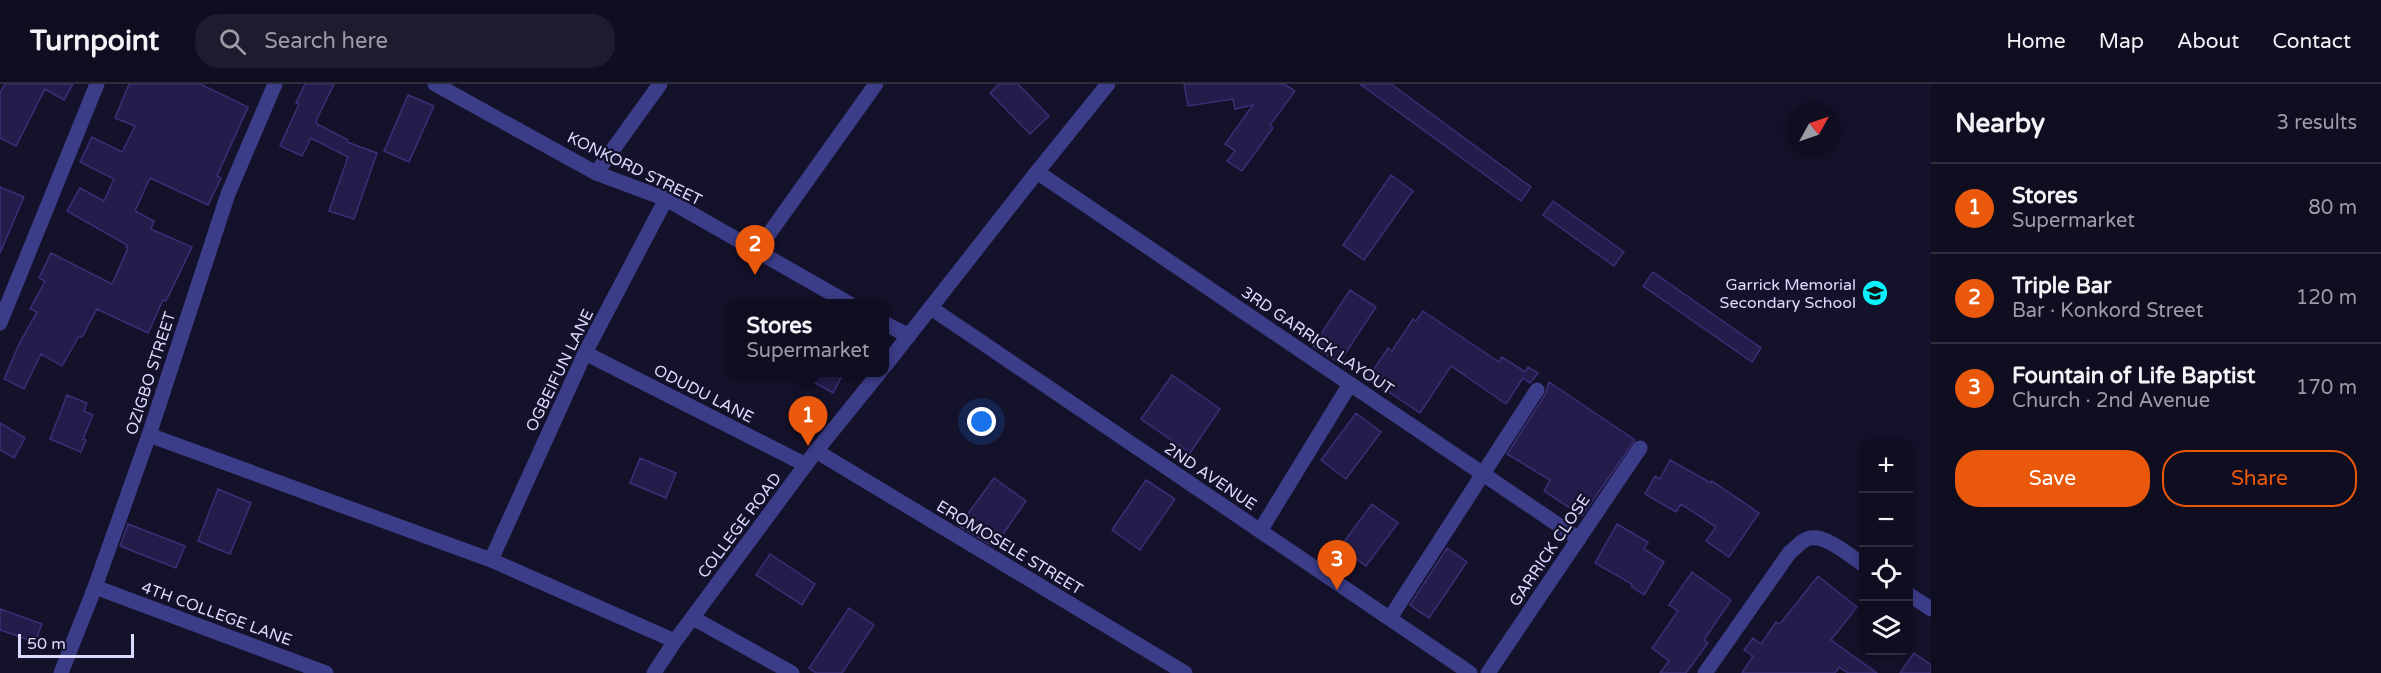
<!DOCTYPE html>
<html lang="en">
<head>
<meta charset="utf-8">
<style>
	body { margin:0; font-family:"Varela Round",sans-serif; background:#1d1b2d; color:#f1f3f6 }
	.controls { position:absolute; right:18px; bottom:18px; display:grid; overflow:hidden; border-radius:12px; box-shadow:0 3px 9px #0003 }
	.controls button { width:54px; height:54px; display:grid; place-items:center; padding:0; border:0; border-bottom:2px solid #2f2d3e; background:#0f0d20; color:#f1f3f6; font:30px sans-serif }
	.compass { position:absolute; left:1787px; top:18px; width:54px; height:54px; border-radius:50%; background:#0f0d20; box-shadow:0 3px 9px #0003; rotate:50deg }
	.scale { position:absolute; left:18px; bottom:15px; width:116px; box-sizing:border-box; padding-left:6px; border:3px solid #dddaff; border-top:0; font-size:16px; line-height:21px; white-space:nowrap; color:#dddaff; -webkit-text-stroke:4px #14112a; paint-order:stroke }
	.you { position:absolute; left:982px; top:338px; width:21px; height:21px; margin:-15px; border:4px solid #fff; border-radius:50%; background:#1a73e8; box-shadow:0 0 0 9px #1a73e833 }
	.badge { display:grid; place-items:center; width:39px; height:39px; border-radius:50%; background:#ea580c; color:#fff; font-size:20px; font-weight:700 }
	.pin { position:absolute; translate:-50% -50px; filter:drop-shadow(0 2px 3px #0008) }
	.pin::after { content:''; position:absolute; top:32px; width:21px; height:18px; background:inherit; clip-path:polygon(0 0,100% 0,50% 100%) }
	.popup { position:absolute; left:727px; top:215px; width:162px; height:78px; box-sizing:border-box; display:grid; place-content:center; border-radius:12px; background:#0f0d20; filter:drop-shadow(0 2px 4px #0005); font-size:20px; white-space:nowrap; color:#9b9ca5 }
	.popup b { font-size:22px; color:#f1f3f6 }
	.popup::after { content:''; position:absolute; left:50%; top:100%; margin-left:-12px; border:12px solid transparent; border-top-color:#0f0d20 }
	.list { margin:0; padding:0; list-style:none }
	h2 { display:flex; justify-content:space-between; align-items:center; height:78px; margin:0; padding:0 24px; font-size:26px }
	h2 small { font-size:20px; font-weight:400; color:#9b9ca5 }
	.list li { display:grid; grid-template-columns:39px 1fr auto; gap:18px; align-items:center; box-sizing:border-box; height:90px; padding:0 24px; border-top:2px solid #2f2d3e }
	.list b { display:block; font-size:22px; white-space:nowrap }
	.list p { margin:0; font-size:20px; white-space:nowrap; color:#9b9ca5 }
	.list em { font-size:20px; font-style:normal; color:#9b9ca5 }
	.actions { display:flex; gap:12px; padding:18px 24px }
	.actions a { flex:1; padding:14px 0; border:2px solid #ea580c; border-radius:24px; text-align:center; font-size:21px; color:#ea580c }
	.actions .main { background:#ea580c; color:#fff }
	.icon { flex:none; width:33px; height:33px; fill:none; stroke:currentColor; stroke-width:2; stroke-linecap:round; stroke-linejoin:round }
	.map { position:relative; flex:none; width:1931px; height:589px; overflow:hidden }
	header { display:flex; align-items:center; gap:36px; box-sizing:border-box; height:84px; padding:0 30px; background:#0f0d20; border-bottom:2px solid #2f2d3e }
	header strong { font-size:28px }
	nav { display:flex; gap:33px; margin-inline-start:auto; font-size:21px }
	.search { width:420px; height:54px; background:#1d1b2d; display:flex; align-items:center; gap:15px; box-sizing:border-box; padding:0 21px; border-radius:24px; color:#9b9ca5; font-size:22px }
	main { display:flex }
	aside { flex:1; background:#0f0d20 }
	.map>svg:first-child { display:block }
	.building { fill:#241d4b; stroke:#3a2f77; stroke-width:1.5 }
	.lines { fill:none; stroke-linecap:round; stroke-linejoin:round }
	.street { stroke:#3c3d89; stroke-width:15 }
	.labels { text-anchor:middle; stroke-width:5; stroke-linejoin:round; paint-order:stroke }
	.street-label { font-size:16px; fill:#dddaff; stroke:#14112a }
	.poi-label { font-size:16px; fill:#dddaff; stroke:#14112a; text-anchor:end }
</style>
</head>
<body>
<header>
<strong>Turnpoint</strong>
<div class="search"><svg class="icon" aria-label="search" viewBox="0 0 24 24"><circle cx="10" cy="10" r="6"/><path d="M15 15l6 6"/></svg>Search here</div>
<nav><a>Home</a><a>Map</a><a>About</a><a>Contact</a></nav>
</header>
<main>
<div class="map">
<svg width="1931" height="589" viewBox="0 0 1931 589">
	<rect width="100%" height="100%" fill="#14112a"/>
	<path class="building" d="M5,0h68l-9,16 -19,-11 -29,57 -16,-8v-45z
		M129,0h71l48,23 -31,69 4,2 -13,27 -58,-27 -15,33 19,10 -3,8 41,18 -26,54 -3,-1 -15,33 -51,-24 -15,28 -3,-1 -17,30 -21,-12 -17,35 -20,-10 16,-37 17,-30 -7,-3 15,-28 -6,-3 12,-25 61,31 16,-36 -2,-1 1,-2 -60,-34 13,-23 24,13 10,-22 -34,-17 12,-25 30,15 13,-26 -20,-8z
		M305,0h29l-18,37 1,3 31,16 -1,2 30,11 -23,66 -25,-8 19,-54 -37,-19 -9,18 -22,-10 19,-42 -3,-1z
		M999,0h19l31,32 -19,18 -40,-41z
		M1184,0h100l11,7 -25,34 3,3 -31,43 -15,-10 8,-10 -10,-7 28,-39 -18,4 -2,-10 -45,7z
		M1360,0h31l140,103 -10,14z
		M408,11l26,11 -25,56 -25,-11z
		M1391,91l22,16 -49,69 -21,-15z
		M0,103l24,10 -24,56z
		M1553,117l71,51 -10,14 -71,-51z
		M1653,188l108,76 -9,14 -109,-76z
		M1350,206l26,17 -37,56 -26,-17z
		M1423,227l76,51 3,-5 23,15 3,-5 10,6 -8,10 -7,-5 -17,26 -55,-38 -31,47 -52,-35 20,-30 4,3 21,-32 3,2z
		M796,288h48l-11,21z
		M1172,291l48,34 -30,44 -49,-34z
		M1549,298l86,58 -53,76 -38,-25 6,-11 -43,-26 38,-59z
		M67,311l20,8 -3,8 9,4 -10,24 3,1 -5,12 -31,-13z
		M1356,329l25,19 -35,47 -25,-19z
		M0,339l25,15 -11,20 -14,-8z
		M640,374l36,15 -10,25 -36,-15z
		M1670,376l41,23 1,-2 47,32 -30,44 -23,-16 10,-14 -35,-23 -5,8 -31,-18 10,-18 5,3z
		M994,394l32,23 -32,46 -35,-21z
		M1146,396l29,19 -35,51 -28,-20z
		M218,405l33,14 -21,51 -32,-13z
		M1372,420l26,19 -32,43 -26,-19z
		M128,440l57,22 -9,22 -56,-22z
		M1617,440l31,18 -4,7 20,13 -20,33 -13,-9 1,-2 -37,-21z
		M1447,464l20,14 -38,56 -19,-13z
		M770,470l45,30 -13,21 -46,-30z
		M1692,488l39,28 -27,40 4,3 -22,30h-26l9,-12 -17,-13 26,-37 -9,-6z
		M1818,492l39,31 -26,33 46,33h-29l-9,-6 -4,6h-93l11,-17 -9,-6 9,-12 8,6 15,-22 4,2z
		M849,524l25,17 -32,48h-26l-7,-5z
		M0,525l42,15 -7,18 -35,-12z
		M1914,569l17,12v8h-31z"/>
	<g class="lines">
		<path class="street" d="M435,0l161,89 70,26 184,105
			M1037,88l542,367
			M596,89l64,-89
			M756,168l120,-168
			M931,224l539,365
			M0,239l97,-239
			M884,239l25,13
			M585,269l221,112
			M884,283l153,-195 71,-88
			M149,351l342,125 184,81
			M816,367l369,222
			M1260,447l90,-147
			M491,476l94,-207 81,-154
			M95,503l231,86
			M1908,510l23,15
			M693,534l99,55
			M1390,534l147,-228
			M61,589l34,-86 54,-152 79,-241 47,-110
			M654,589l21,-32 141,-190 64,-79
			M1488,589l152,-225
			M1705,589l85,-121c5,-3 9,-9 15,-12 17,-10 44,16 59,25"/>
	</g>
	<defs>
		<g id="school-disc" transform="scale(1.35)"><circle r="9.5" fill="#08f1fd" stroke="#14112a"/><path d="M0-5L7-2L0 1L-7-2ZM-4 1L0 2.5L4 1V4Q0 6-4 4Z" fill="#111"/></g>
	</defs>
	<g fill-rule="evenodd">
		<use href="#school-disc" x="1875" y="209"/>
	</g>
	<g class="labels">
		<g class="street-label">
			<text transform="translate(635 84) rotate(26)" y="6">KONKORD STREET</text>
			<text transform="translate(1318 256) rotate(34)" y="6">3RD GARRICK LAYOUT</text>
			<text transform="translate(559 286) rotate(-64)" y="6">OGBEIFUN LANE</text>
			<text transform="translate(150 289) rotate(-72)" y="6">OZIGBO STREET</text>
			<text transform="translate(704 309) rotate(27)" y="6">ODUDU LANE</text>
			<text transform="translate(1211 392) rotate(34)" y="6">2ND AVENUE</text>
			<text transform="translate(739 441) rotate(-53)" y="6">COLLEGE ROAD</text>
			<text transform="translate(1010 463) rotate(31)" y="6">EROMOSELE STREET</text>
			<text transform="translate(1549 466) rotate(-56)" y="6">GARRICK CLOSE</text>
			<text transform="translate(217 529) rotate(20)" y="6">4TH COLLEGE LANE</text>
		</g>
		<g class="poi-label">
			<text x="1856" y="206">Garrick Memorial<tspan x="1856" dy="18">Secondary School</tspan></text>
		</g>
	</g>
</svg>
<div class="controls">
<button>+</button>
<button>−</button>
<button><svg class="icon" aria-label="locate" viewBox="0 0 24 24"><circle cx="12" cy="12" r="6"/><path d="M12 2v4M12 18v4M2 12h4M18 12h4"/></svg></button>
<button><svg class="icon" aria-label="layers" viewBox="0 0 24 24"><path d="M12 4l9 5-9 5-9-5zM3 14l9 5 9-5"/></svg></button>
</div>
<svg class="compass" viewBox="-18 -18 36 36"><path d="M0-13l5 13h-10z" fill="#e53935"/><path d="M0 13l5-13h-10z" fill="#9b9ca5"/></svg>
<div class="scale">50 m</div>
<div class="you"></div>
<div class="pin badge" style="left:808px;top:362px">1</div>
<div class="popup"><b>Stores</b>Supermarket</div>
<div class="pin badge" style="left:755px;top:191px">2</div>
<div class="pin badge" style="left:1337px;top:506px">3</div>
</div>
<aside>
<h2>Nearby<small>3 results</small></h2>
<ul class="list">
<li><span class="badge">1</span><div><b>Stores</b><p>Supermarket</p></div><em>80 m</em></li>
<li><span class="badge">2</span><div><b>Triple Bar</b><p>Bar · Konkord Street</p></div><em>120 m</em></li>
<li><span class="badge">3</span><div><b>Fountain of Life Baptist</b><p>Church · 2nd Avenue</p></div><em>170 m</em></li>
</ul>
<div class="actions"><a class="main">Save</a><a>Share</a></div>
</aside>
</main>
</body>
</html>
